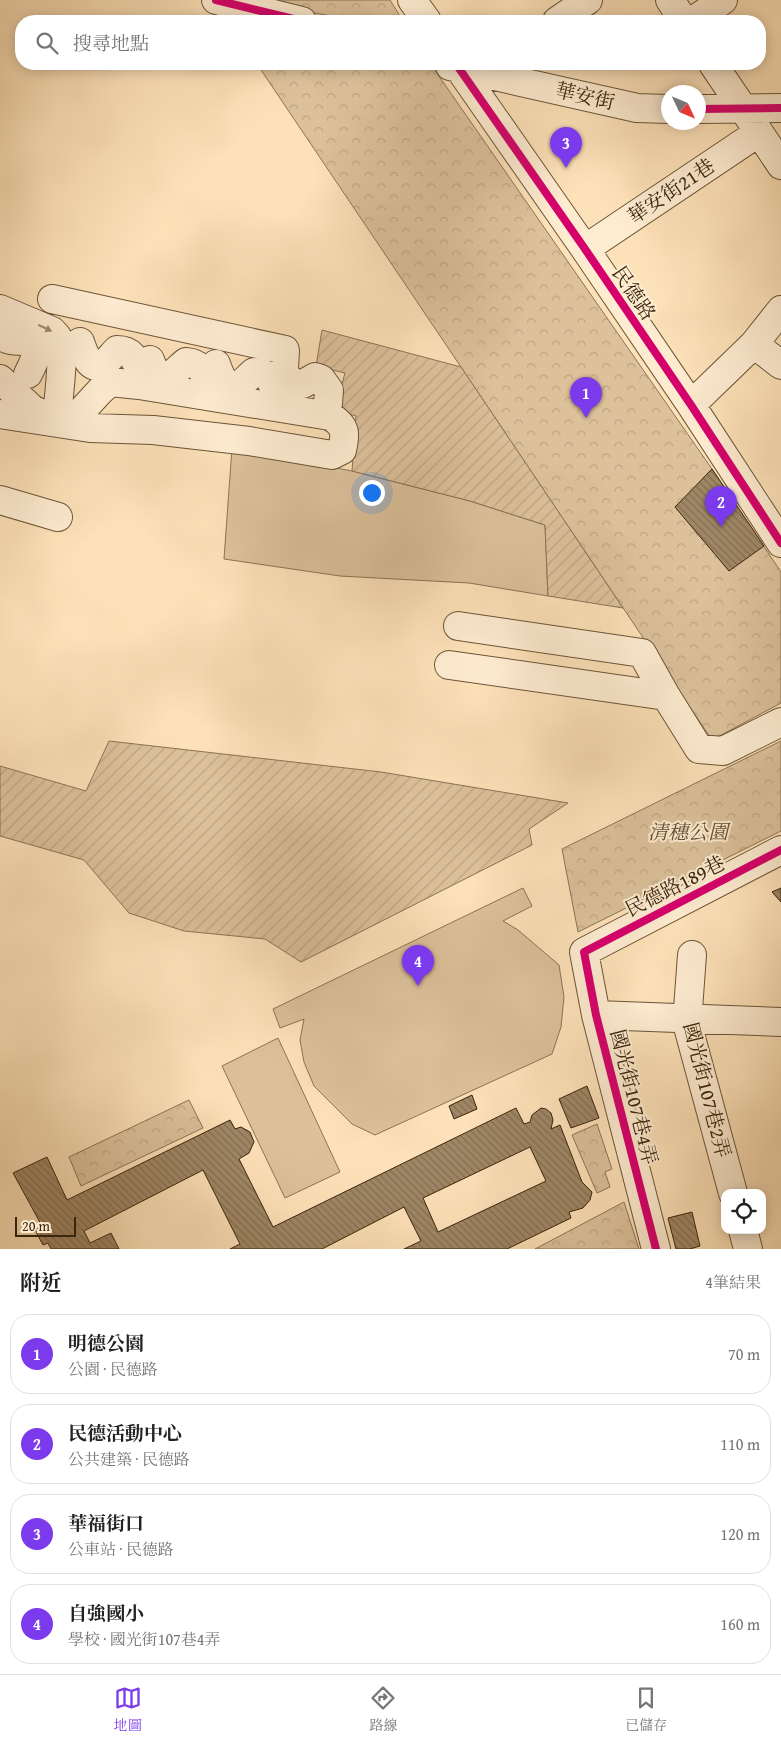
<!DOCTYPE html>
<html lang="zh-TW">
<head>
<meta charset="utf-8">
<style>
	body { margin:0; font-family:"Gentium Book Plus","Noto Serif TC",serif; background:#f6f6f6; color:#222 }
	.controls { position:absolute; right:15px; bottom:15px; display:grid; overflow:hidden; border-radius:10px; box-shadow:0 2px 12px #0003 }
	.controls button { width:45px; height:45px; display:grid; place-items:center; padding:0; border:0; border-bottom:1px solid #e0e0e0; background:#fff; color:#222; font:25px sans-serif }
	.compass { position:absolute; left:661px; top:85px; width:45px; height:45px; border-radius:50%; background:#fff; box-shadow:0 2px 12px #0003; rotate:134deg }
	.scale { position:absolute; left:15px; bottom:12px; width:61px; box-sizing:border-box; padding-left:5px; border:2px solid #3a260d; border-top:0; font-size:14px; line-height:18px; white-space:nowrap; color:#3a260d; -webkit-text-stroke:4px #feecd1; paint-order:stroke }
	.you { position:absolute; left:371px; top:492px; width:18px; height:18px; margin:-12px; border:4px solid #fff; border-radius:50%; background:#1a73e8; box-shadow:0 0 0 8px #1a73e833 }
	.badge { display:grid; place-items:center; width:32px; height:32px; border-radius:50%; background:#7c3aed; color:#fff; font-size:16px; font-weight:700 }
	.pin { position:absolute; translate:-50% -41px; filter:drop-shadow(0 1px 2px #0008) }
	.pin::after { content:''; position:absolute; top:26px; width:18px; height:15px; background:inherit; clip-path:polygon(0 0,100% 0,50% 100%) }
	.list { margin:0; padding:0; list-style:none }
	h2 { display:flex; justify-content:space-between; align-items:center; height:65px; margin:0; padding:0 20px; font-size:21px }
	h2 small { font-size:16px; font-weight:400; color:#767676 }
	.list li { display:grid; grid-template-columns:32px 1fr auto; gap:15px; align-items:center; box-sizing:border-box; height:80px; margin:0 10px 10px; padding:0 10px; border:1px solid #e0e0e0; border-radius:20px }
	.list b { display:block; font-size:19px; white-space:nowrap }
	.list p { margin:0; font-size:16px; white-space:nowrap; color:#767676 }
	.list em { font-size:16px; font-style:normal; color:#767676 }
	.icon { flex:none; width:28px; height:28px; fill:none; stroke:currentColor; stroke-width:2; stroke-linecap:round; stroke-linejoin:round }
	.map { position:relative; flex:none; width:781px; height:1249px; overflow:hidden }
	.search { position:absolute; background:#fff; box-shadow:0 2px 12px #0003; left:15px; right:15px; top:15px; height:55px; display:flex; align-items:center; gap:12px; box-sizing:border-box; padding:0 18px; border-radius:20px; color:#767676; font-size:19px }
	.sheet { height:425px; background:#fff }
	nav { display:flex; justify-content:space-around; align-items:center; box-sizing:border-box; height:70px; border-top:1px solid #e0e0e0; background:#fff; font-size:14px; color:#767676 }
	nav a { display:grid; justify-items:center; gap:2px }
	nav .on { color:#7c3aed }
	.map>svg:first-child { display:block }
	.grass { fill:#dcc19b; stroke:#8b7454 }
	.park { fill:url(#park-crowns); stroke:#8b7454 }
	.garden { fill:url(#garden-furrows); stroke:#8b7454 }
	.building { fill:url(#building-back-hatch); stroke:#3a260d; fill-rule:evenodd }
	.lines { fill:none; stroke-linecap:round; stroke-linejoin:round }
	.minor-casing { stroke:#6b5538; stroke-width:30 }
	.minor { stroke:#feecd1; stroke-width:28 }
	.cycleway-casing { stroke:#feecd1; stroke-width:11 }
	.cycleway { stroke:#d6006c; stroke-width:8 }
	.oneway { fill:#9c896f }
	.labels { text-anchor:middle; stroke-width:4; stroke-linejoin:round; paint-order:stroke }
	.street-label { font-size:20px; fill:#3a260d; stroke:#feecd1 }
	.park-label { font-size:20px; font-style:italic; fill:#624d30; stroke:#feecd1 }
</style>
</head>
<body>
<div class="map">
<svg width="781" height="1249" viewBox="0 0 781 1249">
	<defs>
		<pattern id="park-crowns" width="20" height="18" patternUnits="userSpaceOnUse" patternTransform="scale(1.25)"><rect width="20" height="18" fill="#dcc19b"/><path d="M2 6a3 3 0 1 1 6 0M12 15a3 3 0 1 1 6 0" fill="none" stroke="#bea684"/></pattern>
		<pattern id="garden-furrows" width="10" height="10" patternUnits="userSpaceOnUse" patternTransform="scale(1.25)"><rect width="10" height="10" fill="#dcc19b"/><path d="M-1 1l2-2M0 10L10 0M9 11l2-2" fill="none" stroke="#bea684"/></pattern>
		<pattern id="building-back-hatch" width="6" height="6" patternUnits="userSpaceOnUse" patternTransform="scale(1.25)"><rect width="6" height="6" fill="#9f8766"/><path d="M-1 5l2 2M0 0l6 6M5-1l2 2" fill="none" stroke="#836e52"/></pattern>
	</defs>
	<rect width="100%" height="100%" fill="#fde1b8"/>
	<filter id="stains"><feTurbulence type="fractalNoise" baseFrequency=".004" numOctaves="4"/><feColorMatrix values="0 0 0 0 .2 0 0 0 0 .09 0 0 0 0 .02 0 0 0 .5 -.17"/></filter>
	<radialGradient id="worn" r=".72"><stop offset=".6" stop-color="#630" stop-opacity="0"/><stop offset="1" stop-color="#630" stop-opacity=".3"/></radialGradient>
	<path class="grass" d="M232,448l120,23 118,30 75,24 3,71 -79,-13 -129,-7 -116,-17z
		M523,888l9,18 -29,15 15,9 41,35 5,32 -3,30 -9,27 -177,81 -23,-11 -38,-38 -10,-24 -4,-22 4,-21 -24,9 -7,-19z
		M278,1038l62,134 -55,26 -63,-132z"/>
	<path class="park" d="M266,0h124l13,21h-43l-46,-8z
		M257,64h158l19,5 278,400 69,103v131l-69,37z
		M781,741v90l-203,101 -16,-83z
		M189,1100l14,28 -122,58 -12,-29z
		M597,1124l15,45 -7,3 5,15 -13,6 -25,-58z
		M624,1202l15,47h-104z"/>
	<path class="garden" d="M322,330l139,37 162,241 -75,-12 -3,-71 -75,-24 -118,-30 4,-55 -21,-6 10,-37 -29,-7z
		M109,741l272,31 187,31 -39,26 3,16 -231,117 -36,-23 -81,-8 -55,-18 -45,-53 -84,-24v-70l86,25z"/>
	<path class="building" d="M712,469l52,77 -35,25 -54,-64z
		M781,888v14l-9,-10z
		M587,1086l12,32 -28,10 -12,-29z
		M472,1095l5,14 -23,10 -5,-13z
		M516,1108l8,16 6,-2 2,-7 9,-7 5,1 5,4 2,7 -2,9 9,-4 22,57 10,10 -2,8 -7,8 -14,4 2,6 -64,31h-103l17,-8 -17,-34 -82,42h-92l10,-5 -37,-74 -119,61 6,12 21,-10 8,16h-68l-3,-6 -5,2 -8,-15 7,-4 -29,-53 34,-16 20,43 163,-80 5,9 6,-2 9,5 4,10 -5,11 -10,6 34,68zM530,1147l16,34 -108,51 -15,-34z
		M692,1212l8,34 -10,3h-14l-8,-31z"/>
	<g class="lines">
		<g class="minor-casing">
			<path id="minor" d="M216,0l86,21
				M412,0l15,21
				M670,0l14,21
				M557,21l31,-21
				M693,21l30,-21
				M456,64l129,185 106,156 90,138
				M713,64l68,101
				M450,66l187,42 31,1
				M698,109l83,-1
				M585,249l173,-116
				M52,299l233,51 -1,19 1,7 10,8h8l12,-7 6,2 8,11 -1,14
				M0,309l52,22c4,4 7,7 8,13 4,16 -1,46 -2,64l3,6 7,3 9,-1 23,-25 10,-9 29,3 191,31c16,10 16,17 12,34l-10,5 -83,-14 -96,-11 -63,-2 -90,-14
				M0,334c15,18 54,-11 28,40
				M80,342c4,11 10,33 26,20 4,-4 7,-8 11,-12 15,0 18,9 23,21
				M754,344l27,21
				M150,360c11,31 20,15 36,2 14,1 18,9 21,21
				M216,364c4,11 11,32 26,19 4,-3 8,-8 12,-11 14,0 18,8 21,21
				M0,379l32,30 8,4 11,1
				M691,405l63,-61 27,-34
				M0,500l58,17
				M458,626l184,27 24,43
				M449,665l217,31 33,53 24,2 58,-29
				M692,955l-5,68 46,170
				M596,1015l185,7
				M743,1230l5,19
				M656,1249l-60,-234 -12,-63 197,-102"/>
		</g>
		<use href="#minor" class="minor"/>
		<g class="cycleway-casing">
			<path id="cycleway" d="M216,0l86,21
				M456,64l129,185 106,156 90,138
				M698,109l83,-1
				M656,1249l-60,-234 -12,-63 197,-102"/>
		</g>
		<use href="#cycleway" class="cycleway"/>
	</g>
	<defs><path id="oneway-solid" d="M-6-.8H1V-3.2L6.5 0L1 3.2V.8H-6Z" transform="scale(1.25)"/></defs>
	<use class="oneway" href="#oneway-solid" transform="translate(45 328) rotate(25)"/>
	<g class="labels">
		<g class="street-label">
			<text transform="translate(585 96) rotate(13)" y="7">華安街</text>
			<text transform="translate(671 191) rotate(-34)" y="7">華安街21巷</text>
			<text transform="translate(634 293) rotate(56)" y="7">民德路</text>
			<text transform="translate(675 886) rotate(-27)" y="7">民德路189巷</text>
			<text transform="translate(707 1090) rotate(76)" y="7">國光街107巷2弄</text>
			<text transform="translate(634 1097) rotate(76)" y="7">國光街107巷4弄</text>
		</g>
		<g class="park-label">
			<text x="688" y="839">清穗公園</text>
		</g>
	</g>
	<rect width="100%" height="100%" filter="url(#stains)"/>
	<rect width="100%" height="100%" fill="url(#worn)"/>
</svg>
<div class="controls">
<button><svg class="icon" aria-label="locate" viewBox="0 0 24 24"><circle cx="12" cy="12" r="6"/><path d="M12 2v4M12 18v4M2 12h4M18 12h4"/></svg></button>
</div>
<svg class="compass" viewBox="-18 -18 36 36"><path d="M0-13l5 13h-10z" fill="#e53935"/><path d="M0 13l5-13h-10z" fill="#767676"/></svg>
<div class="scale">20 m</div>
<div class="you"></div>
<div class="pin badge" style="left:586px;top:418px">1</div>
<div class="pin badge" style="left:721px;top:527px">2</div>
<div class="pin badge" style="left:566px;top:168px">3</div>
<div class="pin badge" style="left:418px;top:986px">4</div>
<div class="search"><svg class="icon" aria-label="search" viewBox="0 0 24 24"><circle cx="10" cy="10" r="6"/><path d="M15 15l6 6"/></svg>搜尋地點</div>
</div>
<section class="sheet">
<h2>附近<small>4筆結果</small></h2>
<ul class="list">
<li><span class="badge">1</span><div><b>明德公園</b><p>公園 · 民德路</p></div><em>70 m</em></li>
<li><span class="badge">2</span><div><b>民德活動中心</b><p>公共建築 · 民德路</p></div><em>110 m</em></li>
<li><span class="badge">3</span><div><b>華福街口</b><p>公車站 · 民德路</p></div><em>120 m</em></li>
<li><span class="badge">4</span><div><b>自強國小</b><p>學校 · 國光街107巷4弄</p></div><em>160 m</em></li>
</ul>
</section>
<nav>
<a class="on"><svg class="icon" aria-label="map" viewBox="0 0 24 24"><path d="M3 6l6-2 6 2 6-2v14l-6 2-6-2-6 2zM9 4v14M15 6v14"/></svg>地圖</a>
<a><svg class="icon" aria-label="directions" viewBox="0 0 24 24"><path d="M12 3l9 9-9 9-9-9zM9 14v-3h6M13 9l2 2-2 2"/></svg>路線</a>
<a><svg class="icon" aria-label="saved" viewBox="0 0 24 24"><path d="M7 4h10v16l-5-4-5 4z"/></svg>已儲存</a>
</nav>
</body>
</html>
